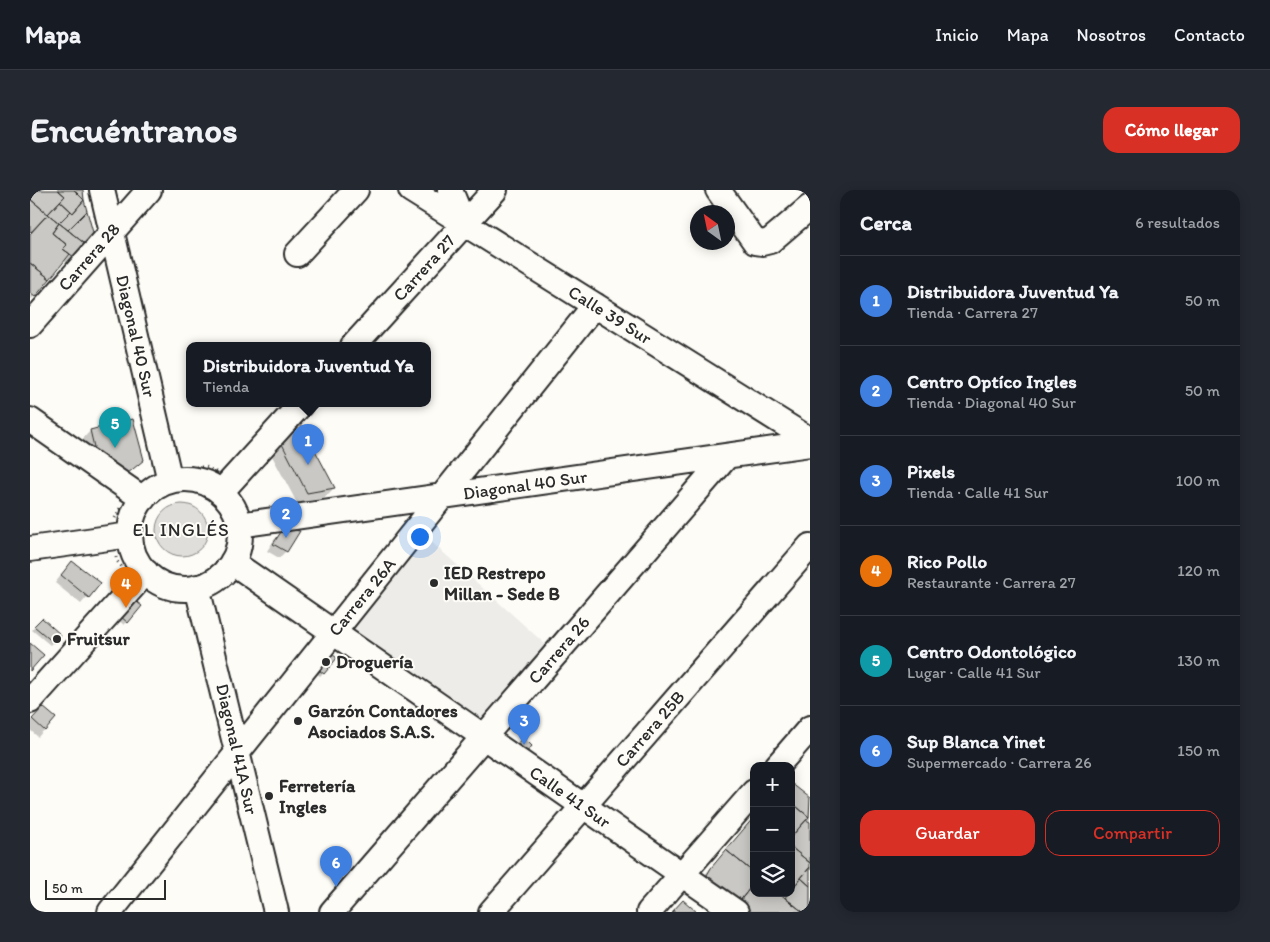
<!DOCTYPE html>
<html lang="es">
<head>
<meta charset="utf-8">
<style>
	body { margin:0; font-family:Itim,sans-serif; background:#242831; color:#f1f3f6 }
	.controls { position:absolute; right:15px; bottom:15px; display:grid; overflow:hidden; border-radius:10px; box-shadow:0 2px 12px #0003 }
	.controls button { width:45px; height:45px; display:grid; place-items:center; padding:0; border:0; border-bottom:1px solid #363941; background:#171b24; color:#f1f3f6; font:25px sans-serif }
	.compass { position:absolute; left:660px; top:15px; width:45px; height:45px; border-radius:50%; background:#171b24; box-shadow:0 2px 12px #0003; rotate:327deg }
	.scale { position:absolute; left:15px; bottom:12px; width:121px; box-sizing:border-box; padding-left:5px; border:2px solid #2b2b2b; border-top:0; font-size:14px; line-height:18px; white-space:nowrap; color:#2b2b2b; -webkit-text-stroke:4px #fdfcf7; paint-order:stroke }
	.you { position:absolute; left:389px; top:346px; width:18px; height:18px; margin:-12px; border:4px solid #fff; border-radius:50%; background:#1a73e8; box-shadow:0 0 0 8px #1a73e833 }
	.badge { display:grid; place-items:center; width:32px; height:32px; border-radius:50%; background:#d93025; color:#fff; font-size:16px; font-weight:700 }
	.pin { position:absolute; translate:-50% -41px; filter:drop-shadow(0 1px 2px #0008) }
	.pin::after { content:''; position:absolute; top:26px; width:18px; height:15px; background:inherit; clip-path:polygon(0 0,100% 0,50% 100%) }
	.popup { position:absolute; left:156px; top:152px; width:245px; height:65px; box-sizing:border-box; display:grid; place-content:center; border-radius:10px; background:#171b24; filter:drop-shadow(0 1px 4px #0005); font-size:16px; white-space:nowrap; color:#9ea1a6 }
	.popup b { font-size:19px; color:#f1f3f6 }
	.popup::after { content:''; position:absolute; left:50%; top:100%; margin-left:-10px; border:10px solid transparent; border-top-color:#171b24 }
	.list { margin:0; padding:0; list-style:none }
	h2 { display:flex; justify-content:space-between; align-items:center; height:65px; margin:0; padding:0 20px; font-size:21px }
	h2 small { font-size:16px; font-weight:400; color:#9ea1a6 }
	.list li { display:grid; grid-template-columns:32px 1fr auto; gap:15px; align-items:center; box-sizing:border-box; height:90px; padding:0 20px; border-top:1px solid #363941 }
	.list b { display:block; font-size:19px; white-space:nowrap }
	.list p { margin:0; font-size:16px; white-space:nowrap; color:#9ea1a6 }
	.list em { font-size:16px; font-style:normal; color:#9ea1a6 }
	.actions { display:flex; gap:10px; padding:15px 20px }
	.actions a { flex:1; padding:11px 0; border:1px solid #d93025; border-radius:15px; text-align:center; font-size:18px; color:#d93025 }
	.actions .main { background:#d93025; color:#fff }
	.icon { flex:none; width:28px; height:28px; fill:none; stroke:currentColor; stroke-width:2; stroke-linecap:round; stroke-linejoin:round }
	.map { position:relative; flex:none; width:780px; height:722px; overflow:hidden; border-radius:15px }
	header { display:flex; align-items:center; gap:30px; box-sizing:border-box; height:70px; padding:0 25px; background:#171b24; border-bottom:1px solid #363941 }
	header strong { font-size:24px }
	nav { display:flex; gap:28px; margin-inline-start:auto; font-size:18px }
	.intro { display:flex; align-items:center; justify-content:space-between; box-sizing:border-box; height:120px; padding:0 30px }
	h1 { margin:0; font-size:35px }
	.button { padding:12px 22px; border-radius:15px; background:#d93025; color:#fff; font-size:18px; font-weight:700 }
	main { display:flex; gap:30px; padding:0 30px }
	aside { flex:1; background:#171b24; border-radius:15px; box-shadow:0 2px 12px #0003 }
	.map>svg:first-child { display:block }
	.built { fill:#edece8 }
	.green { fill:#dfdeda; stroke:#858482 }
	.shadow { fill:#0003 }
	.building { fill:#c9c8c4; stroke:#2b2b2b }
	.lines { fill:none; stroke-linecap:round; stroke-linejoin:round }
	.minor-casing { stroke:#2b2b2b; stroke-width:28 }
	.path { stroke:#2b2b2b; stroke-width:3; stroke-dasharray:1 4; stroke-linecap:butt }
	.minor { stroke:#fdfcf7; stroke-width:24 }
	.poi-dot { fill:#2b2b2b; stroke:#fdfcf7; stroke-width:2 }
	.labels { text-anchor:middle; stroke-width:4; stroke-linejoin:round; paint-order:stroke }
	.street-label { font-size:18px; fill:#2b2b2b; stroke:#fdfcf7 }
	.poi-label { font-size:18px; font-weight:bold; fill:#2b2b2b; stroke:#fdfcf7; text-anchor:start }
	.neighbourhood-label { font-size:19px; letter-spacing:1px; fill:#2b2b2b; stroke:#fdfcf7 }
</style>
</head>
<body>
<header>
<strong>Mapa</strong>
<nav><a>Inicio</a><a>Mapa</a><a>Nosotros</a><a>Contacto</a></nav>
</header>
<div class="intro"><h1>Encuéntranos</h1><a class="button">Cómo llegar</a></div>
<main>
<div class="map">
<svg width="780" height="722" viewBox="0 0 780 722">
	<rect width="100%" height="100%" fill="#fdfcf7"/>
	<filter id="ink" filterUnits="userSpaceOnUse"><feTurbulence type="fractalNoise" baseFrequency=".02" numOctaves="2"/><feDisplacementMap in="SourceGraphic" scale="10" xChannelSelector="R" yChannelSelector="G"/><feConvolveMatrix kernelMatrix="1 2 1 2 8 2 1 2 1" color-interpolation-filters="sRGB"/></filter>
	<g filter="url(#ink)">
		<path class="built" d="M396,347l119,107 -64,77 -129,-91z"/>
		<path class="green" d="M126 340a26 26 0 1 1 52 0a26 26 0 1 1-52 0Z"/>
		<path class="shadow" d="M0,0h51l11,45 -25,28 -4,-3 -33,41v-66l5,-6 -1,-1 -4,3z
			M102,230l10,40 -31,27 -31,-45 10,-11z
			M269,234l35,64 -10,10 -27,5 -26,-49z
			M251,343l5,18 -7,7 -12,-7 7,-11z
			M36,379l33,14 -18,21 -26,-21z
			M100,414l-3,18 -3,3 -7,-6z
			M12,429l17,16 -9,10 -18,-15z
			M294,465l-1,18 -3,3 -8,-6z
			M6,525l8,15 -6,7 -8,-7v-8z
			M761,595l19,15v112h-81l-28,-33 53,-60v74h37z"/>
		<path class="building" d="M0,0h28l7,6 -17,18 -18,-15z
			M28,0h16l10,10 -11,13 -13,-12 5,-5z
			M44,0h9l1,10z
			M0,9l18,15 -17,18 -1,-1z
			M54,10l3,11 -19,19 -9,-7 12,-12 2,2z
			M30,11l11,10 -12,12 -11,-9z
			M57,21l7,25 -9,8 -17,-14z
			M18,24l11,9 -7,10 15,12 -4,4 7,5 -20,25 -20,-16v-29z
			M29,33l26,21 -11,13 -11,-8 4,-4 -15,-12z
			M0,73l20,16 -15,18 -5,-4z
			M103,229l11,41 -22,18 -38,-29 10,-2 -4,-17z
			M270,232l35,66 -28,5 -26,-51z
			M263,340l7,1 -13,21 -14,-8 8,-12z
			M42,371l29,22 -12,15 -28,-23z
			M103,409l9,7 -14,17 -9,-8z
			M12,428l19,17 -7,8 -20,-17z
			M0,453l14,12 -14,16z
			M297,460l10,8 -13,16 -10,-8z
			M13,517l13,11 -11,13 -13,-12z
			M493,547l9,9 -6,7 -10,-8z
			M761,593l19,15 -1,19 -18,-15z
			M761,612l18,15 -18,20z
			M724,627v56l-28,-23z
			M776,630l4,2v41l-19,-16v-10z
			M761,657l19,16v4l-19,23z
			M696,660l28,23v10l-15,19 -28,-21 -4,-6 4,-7z
			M780,677v19l-9,-8z
			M771,688l9,8v26h-7l-18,-14 3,-5h3v-3z
			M724,693v10h25l24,19h-51l-13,-10z
			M653,710l14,12h-25z"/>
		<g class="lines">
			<g class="minor-casing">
				<path id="minor" d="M72,0l68,291
					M381,0l399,250
					M420,0l14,34
					M688,0l37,52 7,1 8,-2 40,-34
					M267,64l59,-64
					M0,135l119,-135
					M323,156l142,-156
					M0,230l113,79
					M100 344a55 55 0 1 1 110 0a55 55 0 1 1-110 0Z
					M191,302l80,-88
					M209,335l571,-81
					M0,359l100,-14
					M202,372l504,350
					M167,397l79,325
					M0,511l116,-129
					M747,576l33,-38
					M80,722l485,-607
					M302,722l395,-456
					M461,722l319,-366
					M619,722l105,-120"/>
			</g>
			<path class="path" d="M156,277h20l10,5
				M85,328l6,-12
				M86,367l1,4 6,7
				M122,402l17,9h12"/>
			<use href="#minor" class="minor"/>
		</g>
	</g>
	<g class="poi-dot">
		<circle cx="404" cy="393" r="5"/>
		<circle cx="27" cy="449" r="5"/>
		<circle cx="296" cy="472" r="5"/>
		<circle cx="268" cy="531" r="5"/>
		<circle cx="239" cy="606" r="5"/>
	</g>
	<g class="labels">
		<g class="street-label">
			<text transform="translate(59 67) rotate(-49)" y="6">Carrera 28</text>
			<text transform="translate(394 78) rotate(-48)" y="6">Carrera 27</text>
			<text transform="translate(580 125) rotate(32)" y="6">Calle 39 Sur</text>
			<text transform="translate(106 146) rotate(77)" y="6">Diagonal 40 Sur</text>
			<text transform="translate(495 295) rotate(-8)" y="6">Diagonal 40 Sur</text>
			<text transform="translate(332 407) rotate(-51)" y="6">Carrera 26A</text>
			<text transform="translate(529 460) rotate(-49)" y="6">Carrera 26</text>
			<text transform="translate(620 539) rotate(-49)" y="6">Carrera 25B</text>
			<text transform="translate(207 559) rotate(77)" y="6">Diagonal 41A Sur</text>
			<text transform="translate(540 607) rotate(35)" y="6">Calle 41 Sur</text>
		</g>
		<g class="poi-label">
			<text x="414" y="389">IED Restrepo<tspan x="414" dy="21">Millan - Sede B</tspan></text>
			<text x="37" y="455">Fruitsur</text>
			<text x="306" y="478">Droguería</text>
			<text x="278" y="527">Garzón Contadores<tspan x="278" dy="21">Asociados S.A.S.</tspan></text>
			<text x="249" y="602">Ferretería<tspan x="249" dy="21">Ingles</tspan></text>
		</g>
		<g class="neighbourhood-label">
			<text x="151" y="346">EL INGLÉS</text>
		</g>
	</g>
</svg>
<div class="controls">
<button>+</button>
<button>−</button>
<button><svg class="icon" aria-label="layers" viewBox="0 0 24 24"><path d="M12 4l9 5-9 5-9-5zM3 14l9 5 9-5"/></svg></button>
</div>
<svg class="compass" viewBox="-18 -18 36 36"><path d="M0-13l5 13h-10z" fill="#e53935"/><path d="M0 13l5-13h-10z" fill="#9ea1a6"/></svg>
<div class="scale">50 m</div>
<div class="you"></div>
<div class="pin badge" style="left:278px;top:275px;background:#3f7fe0">1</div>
<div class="popup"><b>Distribuidora Juventud Ya</b>Tienda</div>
<div class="pin badge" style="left:256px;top:348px;background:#3f7fe0">2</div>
<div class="pin badge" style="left:494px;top:555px;background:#3f7fe0">3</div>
<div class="pin badge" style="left:96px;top:418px;background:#e8710a">4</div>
<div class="pin badge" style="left:85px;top:258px;background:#0f9aa8">5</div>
<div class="pin badge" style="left:306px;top:697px;background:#3f7fe0">6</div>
</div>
<aside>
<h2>Cerca<small>6 resultados</small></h2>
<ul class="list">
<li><span class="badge" style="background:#3f7fe0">1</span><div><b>Distribuidora Juventud Ya</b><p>Tienda · Carrera 27</p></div><em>50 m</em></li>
<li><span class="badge" style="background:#3f7fe0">2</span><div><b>Centro Optíco Ingles</b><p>Tienda · Diagonal 40 Sur</p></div><em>50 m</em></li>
<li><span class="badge" style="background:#3f7fe0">3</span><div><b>Pixels</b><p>Tienda · Calle 41 Sur</p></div><em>100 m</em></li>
<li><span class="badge" style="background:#e8710a">4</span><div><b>Rico Pollo</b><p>Restaurante · Carrera 27</p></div><em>120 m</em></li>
<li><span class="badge" style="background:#0f9aa8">5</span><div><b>Centro Odontológico</b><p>Lugar · Calle 41 Sur</p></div><em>130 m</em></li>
<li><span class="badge" style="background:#3f7fe0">6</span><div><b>Sup Blanca Yinet</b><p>Supermercado · Carrera 26</p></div><em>150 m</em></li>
</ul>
<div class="actions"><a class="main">Guardar</a><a>Compartir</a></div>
</aside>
</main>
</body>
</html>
